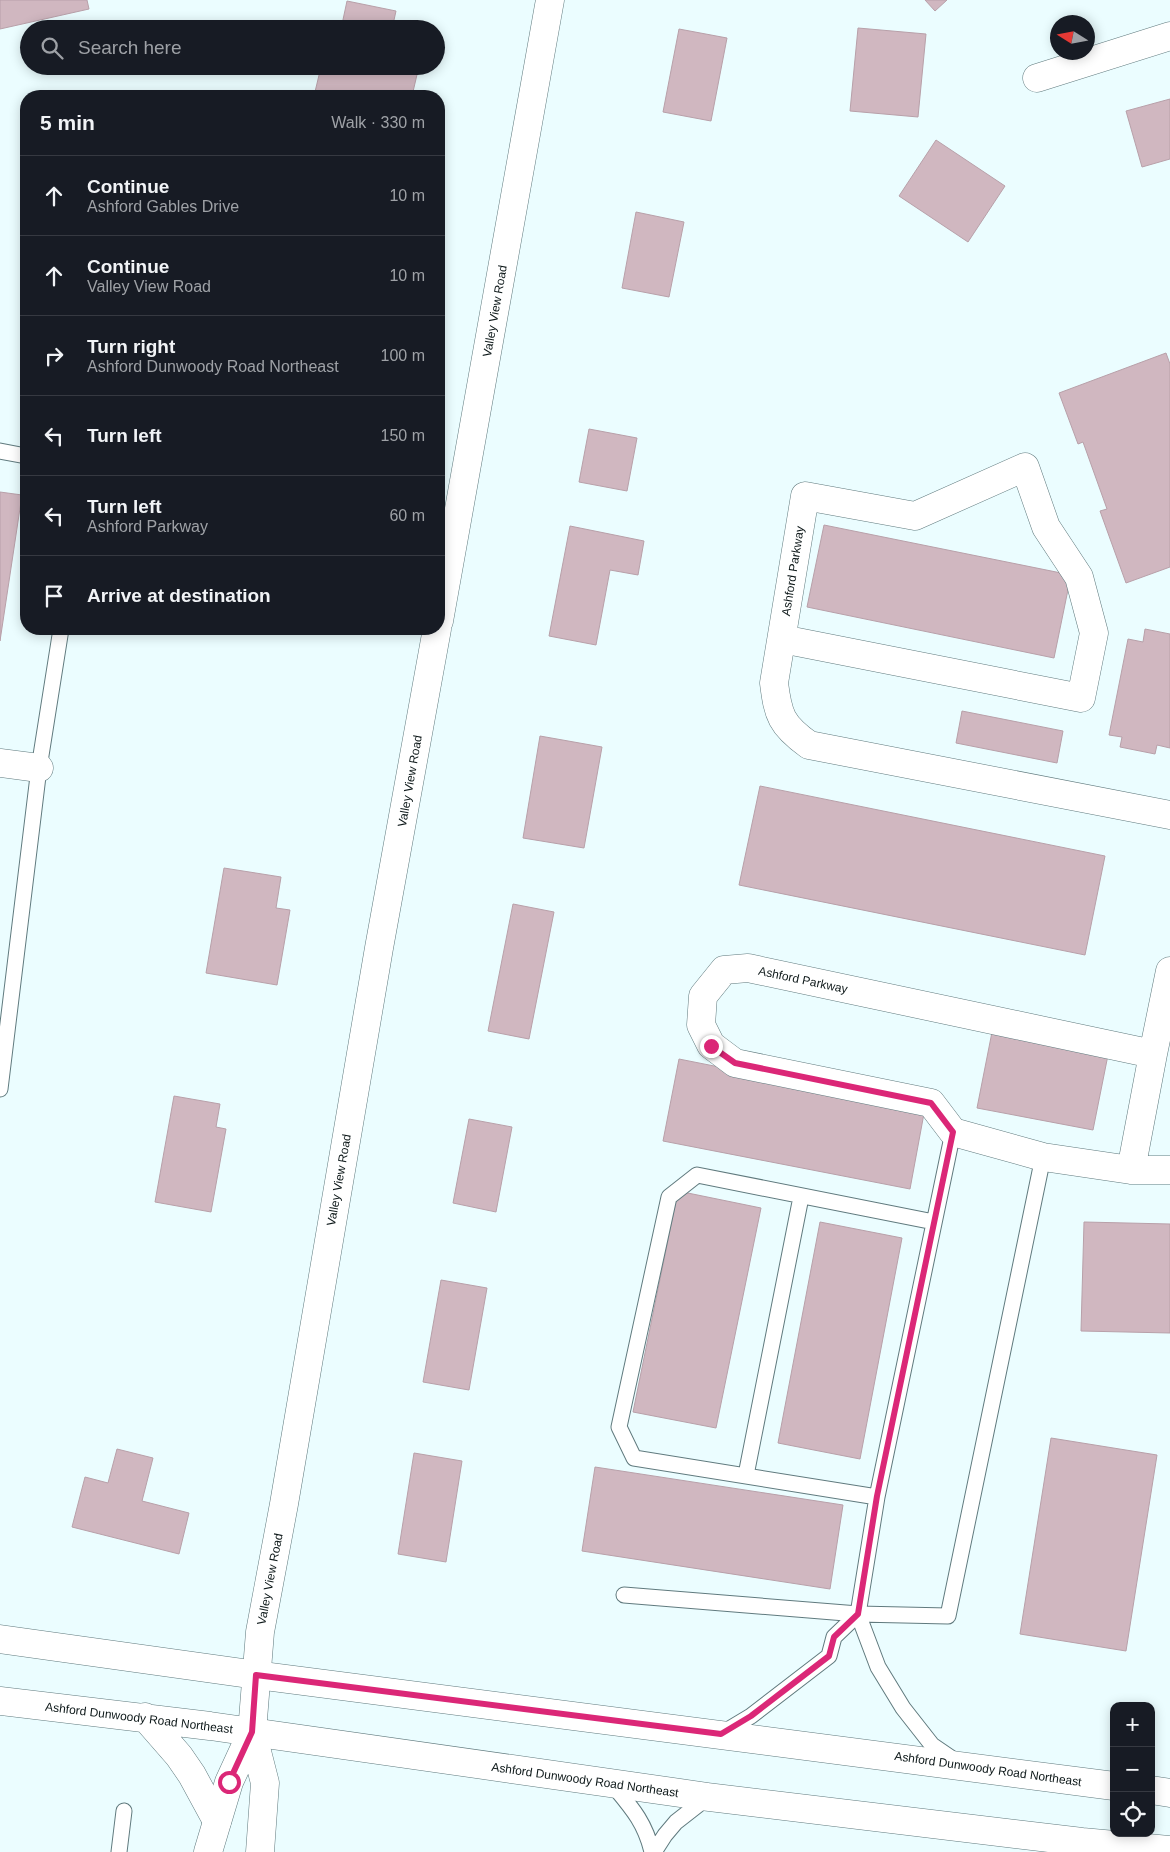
<!DOCTYPE html>
<html lang="en">
<head>
<meta charset="utf-8">
<style>
	body { margin:0; font-family:Helvetica,sans-serif; background:#20242c; color:#f1f3f6 }
	.controls { position:absolute; right:15px; bottom:15px; display:grid; overflow:hidden; border-radius:10px; box-shadow:0 2px 12px #0003 }
	.controls button { width:45px; height:45px; display:grid; place-items:center; padding:0; border:0; border-bottom:1px solid #363941; background:#171b24; color:#f1f3f6; font:25px sans-serif }
	.compass { position:absolute; left:1050px; top:15px; width:45px; height:45px; border-radius:50%; background:#171b24; box-shadow:0 2px 12px #0003; rotate:281deg }
	.stop { position:absolute; width:15px; height:15px; margin:-11px; border:4px solid #db2777; border-radius:50%; background:#fff }
	.stop.end { background:#db2777; border-color:#fff; box-shadow:0 1px 5px #0008 }
	.list { margin:0; padding:0; list-style:none }
	h2 { display:flex; justify-content:space-between; align-items:center; height:65px; margin:0; padding:0 20px; font-size:21px }
	h2 small { font-size:16px; font-weight:400; color:#9ea1a6 }
	.list li { display:grid; grid-template-columns:32px 1fr auto; gap:15px; align-items:center; box-sizing:border-box; height:80px; padding:0 20px; border-top:1px solid #363941 }
	.list b { display:block; font-size:19px; white-space:nowrap }
	.list p { margin:0; font-size:16px; white-space:nowrap; color:#9ea1a6 }
	.list em { font-size:16px; font-style:normal; color:#9ea1a6 }
	.icon { flex:none; width:28px; height:28px; fill:none; stroke:currentColor; stroke-width:2; stroke-linecap:round; stroke-linejoin:round }
	.map { position:relative; flex:none; width:1170px; height:1852px; overflow:hidden }
	.search { position:absolute; background:#171b24; box-shadow:0 2px 12px #0003; left:20px; top:20px; width:425px; height:55px; display:flex; align-items:center; gap:12px; box-sizing:border-box; padding:0 18px; border-radius:28px; color:#9ea1a6; font-size:19px }
	.panel { position:absolute; background:#171b24; box-shadow:0 2px 12px #0003; left:20px; top:90px; width:425px; height:545px; border-radius:20px }
	.map>svg:first-child { display:block }
	.building { fill:#d0b7c0; stroke:#b8a0a9 }
	.lines { fill:none; stroke-linecap:round; stroke-linejoin:round }
	.service-casing { stroke:#607a7e; stroke-width:17 }
	.minor-casing { stroke:#607a7e; stroke-width:29 }
	.secondary-casing { stroke:#607a7e; stroke-width:29 }
	.service { stroke:#fff; stroke-width:15 }
	.minor { stroke:#fff; stroke-width:28 }
	.secondary { stroke:#fff; stroke-width:28 }
	.route { stroke:#db2777; stroke-width:6 }
	.labels { text-anchor:middle; stroke-width:5; stroke-linejoin:round; paint-order:stroke }
	.street-label { font-size:12px; fill:#0d1819; stroke:#fff }
</style>
</head>
<body>
<div class="map">
<svg width="1170" height="1852" viewBox="0 0 1170 1852">
	<rect width="100%" height="100%" fill="#ebfdff"/>
	<path class="building" d="M0,0h87l2,9 -89,20z
		M925,0h22l-12,11z
		M347,1l49,10 -4,18h-51z
		M858,28l68,6 -8,83 -68,-6z
		M679,29l48,9 -16,83 -48,-9z
		M333,66h86l-7,30h-98l6,-25 12,2z
		M1170,99v60l-28,8 -16,-56z
		M936,140l69,46 -37,56 -69,-46z
		M636,212l48,10 -15,75 -47,-9z
		M1166,353l4,11v203l-44,16 -26,-72 7,-2 -24,-67 -5,2 -19,-51z
		M589,429l48,9 -10,53 -48,-9z
		M0,492l22,3 -22,146z
		M824,525l247,50 -17,83 -247,-51z
		M570,526l74,15 -6,34 -28,-5 -14,75 -47,-9z
		M1145,629l25,5v114l-13,-3 -2,9 -35,-7 2,-10 -13,-2 19,-96 15,3z
		M962,711l101,20 -6,32 -101,-20z
		M540,736l62,11 -18,101 -61,-10z
		M760,786l345,70 -20,99 -346,-70z
		M224,868l57,9 -5,31 14,2 -13,75 -71,-12z
		M513,904l41,8 -25,127 -41,-8z
		M993,1027l116,23 -16,80 -116,-22z
		M679,1059l246,49 -15,81 -247,-48z
		M174,1096l46,8 -4,23 10,2 -15,83 -56,-10z
		M469,1119l43,8 -16,85 -43,-9z
		M678,1191l83,17 -45,220 -83,-16z
		M820,1222l82,16 -42,221 -82,-16z
		M1084,1222l86,2v109l-89,-2z
		M441,1280l46,8 -18,102 -46,-8z
		M1051,1438l106,17 -31,196 -106,-17z
		M117,1449l36,9 -11,43 47,12 -10,41 -107,-27 13,-50 23,6z
		M414,1453l48,8 -16,101 -48,-8z
		M595,1467l248,38 -13,84 -248,-38z"/>
	<g class="lines">
		<g class="service-casing">
			<path id="service" d="M0,451l26,5
				M0,1089l39,-321 22,-139
				M953,1132l-76,365 -19,117 90,2 95,-459
				M746,1475l55,-278
				M877,1497l-243,-39 -15,-31 50,-230 28,-22 237,47
				M624,1595l234,19
				M858,1614l20,53 25,41 29,37 22,15
				M721,1734l30,-18 78,-60 5,-19 24,-23
				M612,1784c19,23 33,38 40,68
				M119,1852l5,-41
				M654,1852l11,-17 11,-13 32,-25"/>
		</g>
		<g class="minor-casing">
			<path id="minor" d="M1037,78l133,-42
				M439,621l111,-621
				M782,639l299,59 13,-65 -15,-56 -33,-50 -21,-60 -110,49 -110,-20 -31,187c4,32 7,42 35,62l361,70
				M0,763l39,5
				M1170,971l-17,83 -405,-86 -24,2 -21,26 -2,29 10,20 24,18 196,40 22,29 90,25 88,13h39
				M1131,1170l22,-116
				M208,1852l21,-70 23,-50
				M260,1852l5,-69 -13,-51 8,-100 24,-128 95,-556 58,-319"/>
		</g>
		<g class="secondary-casing">
			<path id="secondary" d="M0,1639l256,36 858,111
				M0,1701l210,25 498,71 374,45 88,8
				M145,1717l34,39 13,19 25,46
				M1151,1790l19,3"/>
		</g>
		<use href="#service" class="service"/>
		<use href="#minor" class="minor"/>
		<use href="#secondary" class="secondary"/>
	</g>
	<g class="lines">
		<path class="route" d="M229,1782l23,-50 4,-57 465,59 30,-18 78,-60 5,-19 24,-23 19,-118 76,-364 -22,-29 -196,-40 -24,-17"/>
	</g>
	<g class="labels">
		<g class="street-label">
			<text transform="translate(495 311) rotate(-80)" y="4">Valley View Road</text>
			<text transform="translate(793 571) rotate(-81)" y="4">Ashford Parkway</text>
			<text transform="translate(410 781) rotate(-80)" y="4">Valley View Road</text>
			<text transform="translate(803 980) rotate(12)" y="4">Ashford Parkway</text>
			<text transform="translate(339 1180) rotate(-80)" y="4">Valley View Road</text>
			<text transform="translate(270 1579) rotate(-79)" y="4">Valley View Road</text>
			<text transform="translate(139 1718) rotate(7)" y="4">Ashford Dunwoody Road Northeast</text>
			<text transform="translate(988 1769) rotate(8)" y="4">Ashford Dunwoody Road Northeast</text>
			<text transform="translate(585 1780) rotate(8)" y="4">Ashford Dunwoody Road Northeast</text>
		</g>
	</g>
</svg>
<div class="controls">
<button>+</button>
<button>−</button>
<button><svg class="icon" aria-label="locate" viewBox="0 0 24 24"><circle cx="12" cy="12" r="6"/><path d="M12 2v4M12 18v4M2 12h4M18 12h4"/></svg></button>
</div>
<svg class="compass" viewBox="-18 -18 36 36"><path d="M0-13l5 13h-10z" fill="#e53935"/><path d="M0 13l5-13h-10z" fill="#9ea1a6"/></svg>
<div class="stop" style="left:229px;top:1782px"></div>
<div class="stop end" style="left:711px;top:1046px"></div>
<div class="search"><svg class="icon" aria-label="search" viewBox="0 0 24 24"><circle cx="10" cy="10" r="6"/><path d="M15 15l6 6"/></svg>Search here</div>
<section class="panel">
<h2>5 min<small>Walk · 330 m</small></h2>
<ul class="list">
<li><svg class="icon" aria-label="ahead" viewBox="0 0 24 24"><path d="M12 20V5M6 11l6-6 6 6"/></svg><div><b>Continue</b><p>Ashford Gables Drive</p></div><em>10 m</em></li>
<li><svg class="icon" aria-label="ahead" viewBox="0 0 24 24"><path d="M12 20V5M6 11l6-6 6 6"/></svg><div><b>Continue</b><p>Valley View Road</p></div><em>10 m</em></li>
<li><svg class="icon" aria-label="right" viewBox="0 0 24 24"><path d="M7 20v-9h11M14 6l5 5-5 5"/></svg><div><b>Turn right</b><p>Ashford Dunwoody Road Northeast</p></div><em>100 m</em></li>
<li><svg class="icon" aria-label="left" viewBox="0 0 24 24"><path d="M17 20v-9H6M10 6l-5 5 5 5"/></svg><div><b>Turn left</b></div><em>150 m</em></li>
<li><svg class="icon" aria-label="left" viewBox="0 0 24 24"><path d="M17 20v-9H6M10 6l-5 5 5 5"/></svg><div><b>Turn left</b><p>Ashford Parkway</p></div><em>60 m</em></li>
<li><svg class="icon" aria-label="arrive" viewBox="0 0 24 24"><path d="M6 21V4h12l-3 4 3 4H6"/></svg><div><b>Arrive at destination</b></div></li>
</ul>
</section>
</div>
</body>
</html>
